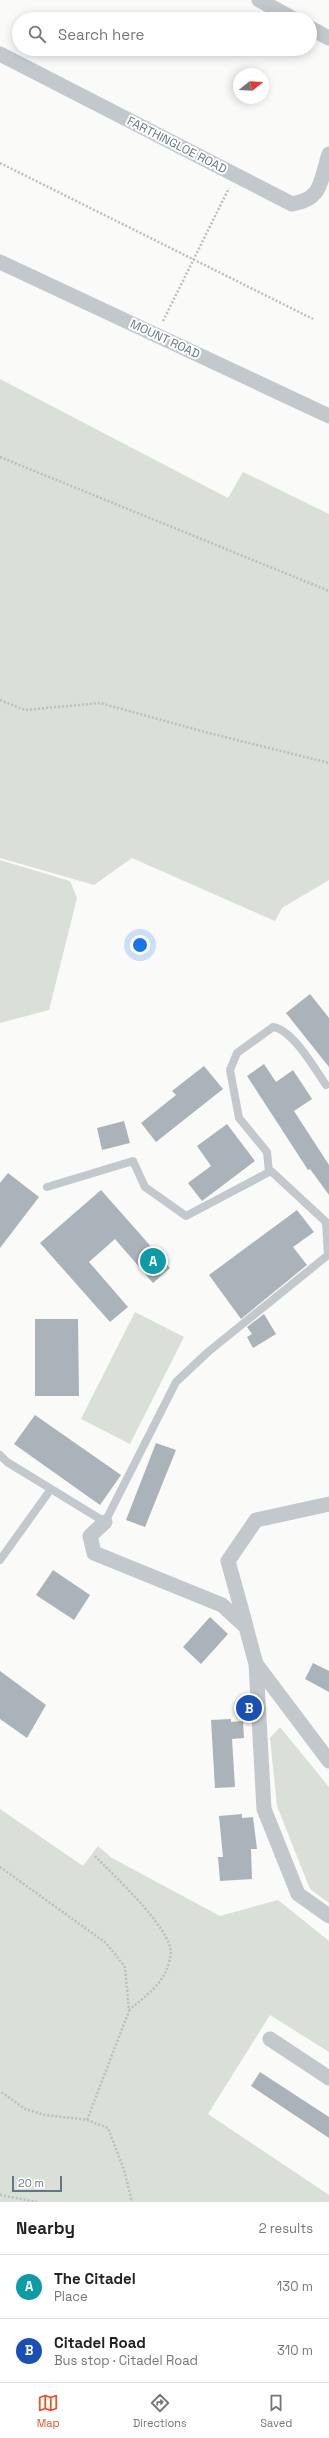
<!DOCTYPE html>
<html lang="en">
<head>
<meta charset="utf-8">
<style>
	body { margin:0; font-family:"Space Grotesk",sans-serif; background:#f6f6f6; color:#222 }
	.compass { position:absolute; left:233px; top:68px; width:36px; height:36px; border-radius:50%; background:#fff; box-shadow:0 2px 10px #0003; rotate:72deg }
	.scale { position:absolute; left:12px; bottom:10px; width:50px; box-sizing:border-box; padding-left:4px; border:2px solid #657683; border-top:0; font-size:11px; line-height:14px; white-space:nowrap; color:#657683; -webkit-text-stroke:3px #fff; paint-order:stroke }
	.you { position:absolute; left:140px; top:945px; width:14px; height:14px; margin:-10px; border:3px solid #fff; border-radius:50%; background:#1a73e8; box-shadow:0 0 0 6px #1a73e833 }
	.badge { display:grid; place-items:center; width:26px; height:26px; border-radius:50%; background:#e4572e; color:#fff; font-size:13px; font-weight:700 }
	.pin { position:absolute; translate:-50% -50%; border:2px solid #fff; box-shadow:0 1px 4px #0006 }
	.list { margin:0; padding:0; list-style:none }
	h2 { display:flex; justify-content:space-between; align-items:center; height:52px; margin:0; padding:0 16px; font-size:17px }
	h2 small { font-size:13px; font-weight:400; color:#767676 }
	.list li { display:grid; grid-template-columns:26px 1fr auto; gap:12px; align-items:center; box-sizing:border-box; height:64px; padding:0 16px; border-top:1px solid #e0e0e0 }
	.list b { display:block; font-size:15px; white-space:nowrap }
	.list p { margin:0; font-size:13px; white-space:nowrap; color:#767676 }
	.list em { font-size:13px; font-style:normal; color:#767676 }
	.icon { flex:none; width:22px; height:22px; fill:none; stroke:currentColor; stroke-width:2; stroke-linecap:round; stroke-linejoin:round }
	.map { position:relative; flex:none; width:329px; height:2202px; overflow:hidden }
	.search { position:absolute; background:#fff; box-shadow:0 2px 10px #0003; left:12px; right:12px; top:12px; height:44px; display:flex; align-items:center; gap:10px; box-sizing:border-box; padding:0 14px; border-radius:22px; color:#767676; font-size:15px }
	.sheet { height:180px; background:#fff }
	nav { display:flex; justify-content:space-around; align-items:center; box-sizing:border-box; height:56px; border-top:1px solid #e0e0e0; background:#fff; font-size:11px; color:#767676 }
	nav a { display:grid; justify-items:center; gap:2px }
	nav .on { color:#e4572e }
	.map>svg:first-child { display:block }
	.green { fill:#dadfd7 }
	.building { fill:#aab3b9 }
	.lines { fill:none; stroke-linecap:round; stroke-linejoin:round }
	.path { stroke:#bbbfc2; stroke-width:2.5; stroke-dasharray:2 2; stroke-linecap:butt }
	.service { stroke:#c3c8cc; stroke-width:8 }
	.minor { stroke:#c3c8cc; stroke-width:15 }
	.labels { text-anchor:middle; stroke-width:4; stroke-linejoin:round; paint-order:stroke }
	.street-label { font-size:12px; fill:#657683; stroke:#fff }
</style>
</head>
<body>
<div class="map">
<svg width="329" height="2202" viewBox="0 0 329 2202">
	<rect width="100%" height="100%" fill="#fafaf8"/>
	<path class="green" d="M0,379l228,119 15,-26 86,42v366l-47,28 -7,13 -143,-63 -38,27 -94,-27z
		M0,860l70,21 7,17 -28,112 -49,13z
		M135,1312l49,25 -54,107 -49,-25z
		M280,1727l49,60v116l-19,-14 -33,-83 -7,-68z
		M0,1809l83,57 15,-20 14,12 108,58 58,-16 51,41v111l-59,-37 -62,99 121,81v7h-329z"/>
	<path class="building" d="M310,994l19,24v49l-43,-54z
		M264,1064l12,18 17,-12 19,29 -18,12 35,54v30l-19,-26 -2,1 -61,-94z
		M204,1066l19,23 -67,53 -15,-19 35,-28 -4,-4z
		M124,1121l6,22 -28,7 -5,-22z
		M227,1124l28,37 -53,40 -14,-18 23,-17 -14,-20z
		M8,1173l31,24 -39,51v-65z
		M101,1190l69,78 -17,15 -38,-44 -26,23 39,45 -18,15 -70,-79z
		M297,1210l17,22 -21,15 14,18 -66,54 -32,-44z
		M264,1314l12,20 -23,14 -6,-11 5,-3 -5,-7z
		M35,1319h43l1,77h-44z
		M35,1415l86,60 -21,30 -86,-61z
		M156,1443l20,7 -31,77 -19,-7z
		M53,1570l37,25 -16,25 -38,-25z
		M210,1617l18,17 -27,30 -18,-17z
		M313,1663l16,8v21l-24,-13z
		M0,1671l46,34 -19,33 -27,-19z
		M231,1719v3l12,-1 1,17 -12,1 3,48 -20,1 -4,-68z
		M242,1814v4l11,-1 4,32h-6l1,30 -32,2 -2,-24h5l-4,-41z
		M260,2072l69,45v21l-78,-52z"/>
	<g class="lines">
		<path class="path" d="M0,163l313,156
			M163,321l66,-133
			M0,457l329,134
			M0,700l25,10 75,-7 105,29 124,31
			M95,1856c18,19 74,70 76,96 0,5 -4,19 -7,23 -8,14 -23,25 -35,35
			M0,1867l106,76 19,24 4,44 -42,109 -42,-5 -20,-6 -25,-18
			M87,2120l21,8 16,42 8,32
			M0,2195l37,7"/>
		<path class="service" d="M269,1172l-2,-20 -28,-34 -9,-48 7,-17 36,-26c20,3 42,42 53,58
			M0,1455l7,7 98,60 71,-140 32,-30 120,-97 -2,-33 -55,-51 -85,45 -41,-29 -12,-26 -86,26
			M0,1560l51,-71"/>
		<path class="minor" d="M259,0l35,19
			M310,28l19,10
			M0,54l292,150c31,-5 28,-23 37,-50
			M0,262l329,154
			M105,1522l-15,14 4,17 128,52 24,22 10,37 8,145 34,85 31,22
			M246,1626l-18,-65 28,-41 73,-16
			M256,1664l73,97
			M270,2039l59,39"/>
	</g>
	<g class="labels">
		<g class="street-label">
			<text transform="translate(177 145) rotate(27)" y="4">FARTHINGLOE ROAD</text>
			<text transform="translate(165 339) rotate(25)" y="4">MOUNT ROAD</text>
		</g>
	</g>
</svg>
<svg class="compass" viewBox="-18 -18 36 36"><path d="M0-13l5 13h-10z" fill="#e53935"/><path d="M0 13l5-13h-10z" fill="#767676"/></svg>
<div class="scale">20 m</div>
<div class="you"></div>
<div class="pin badge" style="left:153px;top:1261px;background:#0f9aa8">A</div>
<div class="pin badge" style="left:249px;top:1708px;background:#1a4fb4">B</div>
<div class="search"><svg class="icon" aria-label="search" viewBox="0 0 24 24"><circle cx="10" cy="10" r="6"/><path d="M15 15l6 6"/></svg>Search here</div>
</div>
<section class="sheet">
<h2>Nearby<small>2 results</small></h2>
<ul class="list">
<li><span class="badge" style="background:#0f9aa8">A</span><div><b>The Citadel</b><p>Place</p></div><em>130 m</em></li>
<li><span class="badge" style="background:#1a4fb4">B</span><div><b>Citadel Road</b><p>Bus stop · Citadel Road</p></div><em>310 m</em></li>
</ul>
</section>
<nav>
<a class="on"><svg class="icon" aria-label="map" viewBox="0 0 24 24"><path d="M3 6l6-2 6 2 6-2v14l-6 2-6-2-6 2zM9 4v14M15 6v14"/></svg>Map</a>
<a><svg class="icon" aria-label="directions" viewBox="0 0 24 24"><path d="M12 3l9 9-9 9-9-9zM9 14v-3h6M13 9l2 2-2 2"/></svg>Directions</a>
<a><svg class="icon" aria-label="saved" viewBox="0 0 24 24"><path d="M7 4h10v16l-5-4-5 4z"/></svg>Saved</a>
</nav>
</body>
</html>
